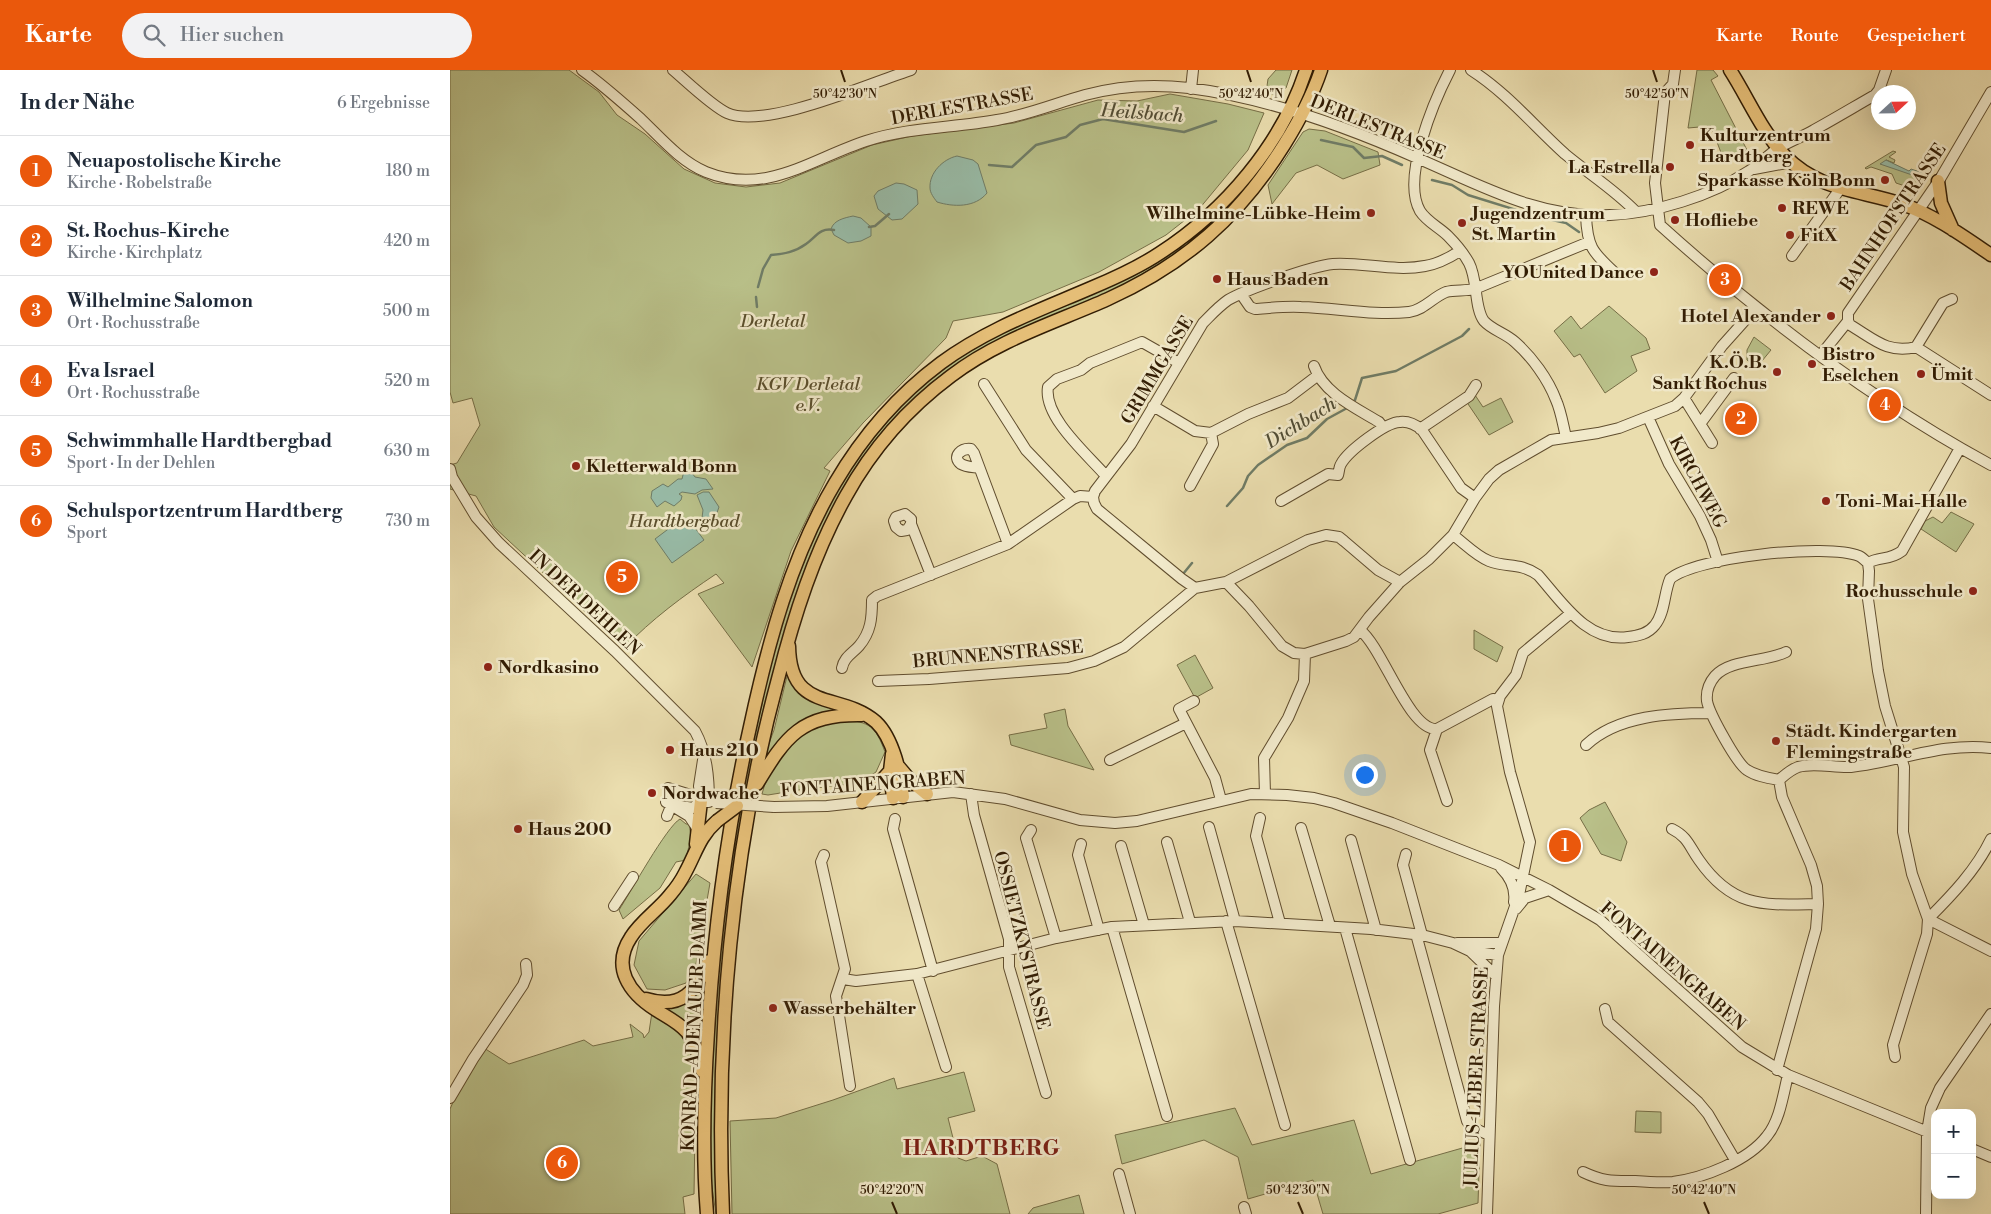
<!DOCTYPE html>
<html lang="de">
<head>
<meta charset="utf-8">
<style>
	body { margin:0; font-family:"Libre Bodoni",serif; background:#f2f2f3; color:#1f2937 }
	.controls { position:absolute; right:15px; bottom:15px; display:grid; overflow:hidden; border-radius:10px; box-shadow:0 5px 20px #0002 }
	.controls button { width:45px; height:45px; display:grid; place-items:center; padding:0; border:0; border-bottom:1px solid #e0e1e3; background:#fff; color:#1f2937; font:25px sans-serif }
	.compass { position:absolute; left:1421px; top:15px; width:45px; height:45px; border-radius:50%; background:#fff; box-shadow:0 5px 20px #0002; rotate:68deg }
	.you { position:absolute; left:914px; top:704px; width:18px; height:18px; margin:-12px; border:4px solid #fff; border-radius:50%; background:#1a73e8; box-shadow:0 0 0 8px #1a73e833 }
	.badge { display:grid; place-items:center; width:32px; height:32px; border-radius:50%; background:#ea580c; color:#fff; font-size:16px; font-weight:700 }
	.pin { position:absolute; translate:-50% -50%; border:2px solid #fff; box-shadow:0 1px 5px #0006 }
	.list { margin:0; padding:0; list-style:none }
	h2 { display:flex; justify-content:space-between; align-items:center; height:65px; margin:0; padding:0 20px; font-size:21px }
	h2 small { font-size:16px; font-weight:400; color:#747a83 }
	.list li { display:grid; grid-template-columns:32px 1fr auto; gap:15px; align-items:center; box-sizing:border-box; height:70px; padding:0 20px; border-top:1px solid #e0e1e3 }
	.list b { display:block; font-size:19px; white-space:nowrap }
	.list p { margin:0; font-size:16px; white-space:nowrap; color:#747a83 }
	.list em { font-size:16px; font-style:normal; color:#747a83 }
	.icon { flex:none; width:28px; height:28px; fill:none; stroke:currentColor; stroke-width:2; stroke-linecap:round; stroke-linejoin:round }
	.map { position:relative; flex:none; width:1541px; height:1144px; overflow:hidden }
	header { display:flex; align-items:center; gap:30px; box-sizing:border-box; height:70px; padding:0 25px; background:#ea580c; color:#fff }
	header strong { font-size:24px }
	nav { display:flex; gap:28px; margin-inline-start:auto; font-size:18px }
	.search { width:350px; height:45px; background:#f2f2f3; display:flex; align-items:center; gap:12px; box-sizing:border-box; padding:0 18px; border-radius:28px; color:#747a83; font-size:19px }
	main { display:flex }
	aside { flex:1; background:#fff }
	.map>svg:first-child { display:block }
	.green { fill:#b9c089; stroke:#766e46 }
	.water { fill:#98bca8; stroke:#6f7c66 }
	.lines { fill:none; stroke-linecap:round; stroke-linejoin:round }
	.stream { stroke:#6f7c66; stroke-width:2.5 }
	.minor-casing { stroke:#604d2e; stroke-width:12 }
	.major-casing { stroke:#321d04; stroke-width:15 }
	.minor { stroke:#f1e9ca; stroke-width:10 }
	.major { stroke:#e5be77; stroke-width:12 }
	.minor-bridge-casing { stroke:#604d2e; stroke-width:12; stroke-linecap:butt }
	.major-bridge-casing { stroke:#321d04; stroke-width:15; stroke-linecap:butt }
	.minor-bridge { stroke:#f1e9ca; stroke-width:10 }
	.major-bridge { stroke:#e5be77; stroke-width:12 }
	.ticks { fill:none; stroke:#321d04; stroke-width:2 }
	.poi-dot { fill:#8f2418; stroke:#f1e9ca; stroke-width:2 }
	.labels { text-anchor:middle; stroke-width:5; stroke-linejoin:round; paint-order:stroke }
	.street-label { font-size:18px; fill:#321d04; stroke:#f1e9ca }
	.poi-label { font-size:18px; font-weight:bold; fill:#321d04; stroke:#f1e9ca; text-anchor:start }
	.park-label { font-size:18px; font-style:italic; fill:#5a4e2c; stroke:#f1e9ca }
	.water-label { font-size:19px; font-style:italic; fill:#514d35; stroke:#f1e9ca }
	.district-label { font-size:22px; font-weight:bold; letter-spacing:1px; fill:#7a1f14; stroke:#f1e9ca }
	.ticks-label { font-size:12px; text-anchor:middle; fill:#321d04; stroke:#f1e9ca; stroke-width:5; stroke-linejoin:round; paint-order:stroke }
</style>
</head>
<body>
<header>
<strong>Karte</strong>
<div class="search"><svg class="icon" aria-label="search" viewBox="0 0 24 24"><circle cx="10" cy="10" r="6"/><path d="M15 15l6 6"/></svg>Hier suchen</div>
<nav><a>Karte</a><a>Route</a><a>Gespeichert</a></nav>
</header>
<main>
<aside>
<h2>In der Nähe<small>6 Ergebnisse</small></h2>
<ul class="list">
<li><span class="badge">1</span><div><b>Neuapostolische Kirche</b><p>Kirche · Robelstraße</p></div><em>180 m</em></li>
<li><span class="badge">2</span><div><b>St. Rochus-Kirche</b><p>Kirche · Kirchplatz</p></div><em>420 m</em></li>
<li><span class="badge">3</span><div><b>Wilhelmine Salomon</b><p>Ort · Rochusstraße</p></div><em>500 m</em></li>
<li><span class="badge">4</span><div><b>Eva Israel</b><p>Ort · Rochusstraße</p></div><em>520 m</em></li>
<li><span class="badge">5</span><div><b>Schwimmhalle Hardtbergbad</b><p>Sport · In der Dehlen</p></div><em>630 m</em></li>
<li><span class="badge">6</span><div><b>Schulsportzentrum Hardtberg</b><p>Sport</p></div><em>730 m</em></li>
</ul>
</aside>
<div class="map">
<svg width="1541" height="1144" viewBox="0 0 1541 1144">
	<rect width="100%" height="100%" fill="#eaddae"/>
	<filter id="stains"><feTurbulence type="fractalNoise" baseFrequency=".004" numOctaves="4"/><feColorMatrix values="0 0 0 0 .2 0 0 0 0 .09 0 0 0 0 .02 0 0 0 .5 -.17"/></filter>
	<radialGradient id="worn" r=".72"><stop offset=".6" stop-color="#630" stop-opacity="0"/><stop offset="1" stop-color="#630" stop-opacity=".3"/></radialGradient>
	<path class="green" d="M0,0h119l30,22 18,23 28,19 39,35 31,14 31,4 34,-4 92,-38 40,-9 102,-13 84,-23 39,1 33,-7 58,10 36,9 -16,37 -49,59 -33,26 -67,37 -96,40 -50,9 -7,17 -83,85 -39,45 6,3 -39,80 -39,116 -54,-73 26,-11 -8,-9c-33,22 -64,45 -92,74l-130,-121 -18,-31 -26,-7v-24l7,-2 23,-38 -8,-27 -19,5 -3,-11z
		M826,0h16l-6,18 -10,7 -10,-2 2,-14z
		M1247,0h16l5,6 -7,4 36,70 -24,8 -12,-32 -23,2z
		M839,54l-43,68 -50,49 -41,28 -226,117 -101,132 -85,302 -24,394h-3l-5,-33 -1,-63 2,-89 18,-176 34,-165 27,-94 26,-66 30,-56 44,-58 43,-40 55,-35 184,-90z
		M859,59l16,2 53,21 2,13 -37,14 -26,-14 -21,8 -24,31 -4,-19 35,-53z
		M1443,81l3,1 -7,5 6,3 -1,3 -8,-3 32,17 7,-6 3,3 -14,15 -18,-6 -4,-9 -21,-7 -5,2 -1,-1z
		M1159,236l37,32 4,11 -19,7 6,15 -32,22 -25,-39 -6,3 -20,-26 17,-15 10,13z
		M1304,267l17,13 -14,17 -10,-7v-10z
		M1025,325l8,12 18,-9 12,24 -24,13 -23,-34z
		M1501,442l23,12 -18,28 -35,-23 4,-8 8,-4 9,6z
		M1024,560l29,17 -6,15 -23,-13z
		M745,585l18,33 -18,10 -18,-33z
		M338,602l58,39c-45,5 -61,15 -82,55l1,-12 9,-24z
		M615,639l3,17 26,44 -83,-25 -2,-10 38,-7 -3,-14z
		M393,649c27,4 32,6 42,33l-9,20 -17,11 -54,6 -37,6 -6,-1 6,-21 13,-22 36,-27z
		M1155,732l22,40 -6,19 -20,-7 -21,-36 9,-8z
		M230,749l6,5h3l2,12 -5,24 -10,2 -16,26 -37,31 -4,-9c11,-17 48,-84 61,-91z
		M246,804l14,9 -14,81 -10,19 -21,7 -18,-1 -13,-24 5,-24z
		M253,914l-4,63 -40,-40z
		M202,942l14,8 20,18 10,26 -2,130 -11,3 2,17h-235v-105l12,-27 22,-34 25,16 75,-24 9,6 40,-9 -3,-13 13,10 1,4 5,-6z
		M514,1002l11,39 -27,7 10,40 8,3 16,-5 15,8 13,50h-278l-2,-93 46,-3 57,-18 61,-22 3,11z
		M785,1038l17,37 102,-25 17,54 109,-31 -2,60 -40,11h-115l-10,-34 -65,19 -10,-42 -34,-17 -82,24 -7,-29z
		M1186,1041l25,1v21l-26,-1z
		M629,1125l5,19h-56l5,-6z"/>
	<path class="water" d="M507,86l16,4 5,4 9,29c-12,15 -34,14 -50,9 -3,-4 -7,-9 -7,-14 -1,-15 13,-29 27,-32z
		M1436,90l23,11 2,-2 9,3 9,-7 2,2 -13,10 -38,-13z
		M446,113l8,1 13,6 1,14 -16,15 -10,1 -14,-11 -4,-13 4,-5z
		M403,146l8,2 10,9v9l-10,5 -13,2 -14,-8 -3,-6c3,-9 13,-11 22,-13z
		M234,401l8,2 3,4 11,2 7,10 -11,1 -7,4 -13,-2 -3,2 3,2 -1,4 -7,6 -9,-5 -8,6 -6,-9 1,-7 11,-7 5,3 10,-8h4z
		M253,422h6l10,15 -5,14 -10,6 -5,-7 3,-2 1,-8 -6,-15z
		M239,450l15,20 -32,23 -17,-24 20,-15 3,4z"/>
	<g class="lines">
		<path class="stream" d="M871,70l32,7 11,11 18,-2 20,9
			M539,95l23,2 24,-22 30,-8 14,-12 23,-6 81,13 32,-11
			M982,110l20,5 16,10 71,22 27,6 13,9
			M419,157l6,-1 14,-12
			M308,217l5,-18 8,-14c13,-1 24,-3 35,-11 10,-7 14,-17 28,-14
			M306,227l1,10
			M902,333l3,-3 7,-22 34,-7 66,-35 7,-7
			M777,436l16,-18 5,-12 10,-11 29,-20 20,-7 20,-19 22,-12
			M733,504l9,-11"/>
		<g class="minor-casing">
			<path id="minor" d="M132,0c21,15 40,32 59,49 20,19 39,42 65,53 60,24 105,-13 160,-31 43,-14 88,-13 131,-21 31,-5 59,-17 88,-25 33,-9 70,-11 104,-7 79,10 156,38 228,70 63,27 122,61 193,57 45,-2 101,-19 139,-44 10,-6 18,-15 28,-22 11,-7 25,-12 37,-19 20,-11 40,-23 61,-35l4,-5 7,-20
				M223,0c13,11 40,37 54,43 38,17 143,-30 184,-43
				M1000,0c-16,31 -49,108 -30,141 7,11 19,16 28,25 7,7 16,18 21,27 9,17 5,45 15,58 8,9 21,12 31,21 17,15 33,37 41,58 5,11 7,25 10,37
				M1021,0c36,23 63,56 94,84 24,20 50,36 71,58
				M1225,0l-2,14 -8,9 -10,90 5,42c101,91 211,175 331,240
				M741,19l2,-19
				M1304,99l38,-7
				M1136,145c1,31 6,37 29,58
				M1342,186l48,-67
				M791,224l9,13 5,2c15,-1 31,-3 46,-2 36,1 73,9 108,5 15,-2 24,-15 37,-20 10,-3 21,0 31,-4l112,-46
				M1398,251l2,4c24,14 37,29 66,22l75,48
				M1466,277l27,-44 9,-4
				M1370,286l28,-35v-8l92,-134 51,-87
				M864,296c9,27 42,42 65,56l4,5
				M534,314l42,66 47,49
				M1234,328l28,45
				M703,336l42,25 16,2 37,-19 40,-16 29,-22
				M1198,347l21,47 31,52 11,24 7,22
				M1250,354l34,-46
				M970,359l49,-33 7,-11
				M529,398c-6,-1 -13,-1 -18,-4 -10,-8 1,-16 10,-15l3,4 34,91
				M0,399l2,8 24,40 23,26 116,108 80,80c12,22 14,47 14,71
				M656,406c-18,-21 -63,-59 -58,-89l9,-8 24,-9 9,-7 52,-21 37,21
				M740,416l23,-42 -2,-11
				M643,427l1,6 3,6 85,70 13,9
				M831,431l47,-27 10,1c1,-3 1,-8 3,-11 7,-13 45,-42 59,-42 8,-1 16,3 22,8l39,58 14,10
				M461,454v-5l-6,-5 -9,3 -2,4 2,6 5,4 6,-1 4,-6 20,51
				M1003,465c11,8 23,21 36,26 19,7 30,1 49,14 24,27 49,68 90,62 10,-1 20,-3 27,-12 10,-12 9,-32 15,-46 24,-22 158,-36 189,-23 3,1 6,5 9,7
				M1418,493l1,8 -1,28 10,72 7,35 19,61 -1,65 9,42 16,45 -1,15 -34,111 2,12
				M1418,493c12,-7 21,-2 34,-12l58,-103
				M776,512l23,24 33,40 12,7 11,1 41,-13 8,-4 15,-20 31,-35 29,-23 24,-24 22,-37 14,-19 10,-9 52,-30 47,-7 21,-5 56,-22 9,-8 38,-52 34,-38
				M910,560c23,18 49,101 77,99l56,-30 5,1
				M392,598c2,-11 10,-14 17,-22 12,-14 13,-28 13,-46l5,-4 131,-52 65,-45 7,-3 13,1 2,-6 36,-47 72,-121c8,-8 15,-16 25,-23 19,-11 84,-34 105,-36 30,-2 62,8 92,2 13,-2 24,-8 35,-15
				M428,611l51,-2 139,-11 26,-7 30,-14 71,-59 31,-6 82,-42 18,-5 13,2 5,4 34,29 22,12
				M744,631l-15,8 36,69 6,22
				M987,659l-7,21 17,51
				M1136,675c32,-30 84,-32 125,-32
				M660,690l76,-37
				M1329,710c-11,-2 -23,-4 -32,-10 -10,-6 -38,-57 -40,-69 -1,-9 2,-18 8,-25 15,-17 51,-14 71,-24
				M218,718l26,8 7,5 6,1
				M521,724l3,21 35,124v28l37,126
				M815,724l-1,-36 24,-40 16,-37 1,-27
				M251,731l-2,-15 4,-26
				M216,732l23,14 8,12
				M224,735l19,3 8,-7
				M324,737l53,-1 126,-14 52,7 75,21 35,3 22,-2 114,-27 36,1 27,3 20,5 58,20 107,42 50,25 51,30 142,127 46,28 147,60
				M217,746l7,-17
				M810,748l-4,18 24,87
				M445,749l-2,10 40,142
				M759,757l26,94
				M851,758l29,98
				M1222,759c16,8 17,17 27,31 34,49 66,45 119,44
				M581,760l-5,8 30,100
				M901,770l25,90
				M717,772l23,80
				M631,774l-3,11 21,75
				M671,776l23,79
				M956,784l-3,11 19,70
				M374,785l-3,7 24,107 -9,27 14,90
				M1051,798c9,9 15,20 13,34
				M164,836l19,-29
				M1066,839l9,-11 24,-8
				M1478,849c24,-24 48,-49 63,-80
				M1478,849l63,32
				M776,851l59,204
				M662,857l55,189
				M895,858l65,232
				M966,864l51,187 4,6 18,8
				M1007,873h44
				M1020,881l28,4
				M467,904l29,93
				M393,909l13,2 61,-7 139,-36 56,-11 123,-6 136,8 51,6 31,8 17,8 26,25
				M1155,939l3,13 90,80 10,12 27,46
				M1327,1000l39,-141 2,-25 -1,-18 -6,-21 -29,-68 -3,-17c6,-5 11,-10 19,-13 16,-5 36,1 53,0 47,-5 92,-25 140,-19
				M0,1028l23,-39 50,-74 4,-10 -1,-11
				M1522,1079l19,8
				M1133,1102c21,10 30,9 52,9 12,1 26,2 38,1 30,-4 75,-21 94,-46 13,-16 16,-41 21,-61
				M669,1104l11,40
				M794,1137l2,7
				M1037,1144l7,-208 4,-51 21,-60 11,-53 -20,-70 -13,-66 3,-10 16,-21 7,-22 48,-40
				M1476,1144l1,-82 4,-24 9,-20 51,-74"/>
		</g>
		<g class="major-casing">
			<path id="major" d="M1280,0c18,28 32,62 55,86 34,35 75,34 117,48 32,11 61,32 89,51
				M1488,111l3,22 12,27
				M339,576c1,68 51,45 87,76 17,16 25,52 27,75
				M442,684l-2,17 3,27
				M449,697l11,13 17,14
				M307,714c29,-48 44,-70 105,-69
				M412,732l28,-31
				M246,774l5,-43
				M196,929c36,11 50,-8 63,-38
				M252,1001c-3,-14 -6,-27 -15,-39 -9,-10 -20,-15 -31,-22 -27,-17 -45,-43 -25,-73 10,-16 27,-27 39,-42 6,-7 11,-14 15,-22 11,-20 14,-36 32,-52
				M257,1144c-5,-61 -3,-121 1,-182 6,-104 19,-203 42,-305 18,-84 41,-170 85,-244 27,-46 63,-88 106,-120 46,-34 99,-53 150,-75 24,-10 48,-21 69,-35 65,-42 122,-109 146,-183
				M273,1144c-8,-175 9,-365 55,-535 16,-63 36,-126 68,-183 26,-47 62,-88 105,-120 47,-36 103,-53 157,-77 77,-35 131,-82 176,-154 15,-24 28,-48 37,-75"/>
		</g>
		<use href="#minor" class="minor"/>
		<use href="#major" class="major"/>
		<g class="minor-bridge-casing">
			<path id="minor-bridge" d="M266,733l58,4"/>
		</g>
		<g class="major-bridge-casing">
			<path id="major-bridge" d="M267,751l20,-15"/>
		</g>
		<use href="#minor-bridge" class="minor-bridge"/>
		<use href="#major-bridge" class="major-bridge"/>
	</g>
	<path class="ticks" d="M391,0l4,12M797,0l4,12M1203,0l4,12M442,1132l5,12M848,1132l5,12M1254,1132l5,12"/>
	<g class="poi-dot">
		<circle cx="1240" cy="75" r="5"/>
		<circle cx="1220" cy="97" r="5"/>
		<circle cx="1435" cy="110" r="5"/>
		<circle cx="1332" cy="138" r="5"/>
		<circle cx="921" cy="143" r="5"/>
		<circle cx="1225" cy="150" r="5"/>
		<circle cx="1012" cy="153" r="5"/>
		<circle cx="1340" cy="165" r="5"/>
		<circle cx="1204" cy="202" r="5"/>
		<circle cx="767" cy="209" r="5"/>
		<circle cx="1381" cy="246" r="5"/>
		<circle cx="1362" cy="294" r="5"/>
		<circle cx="1327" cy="302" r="5"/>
		<circle cx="1471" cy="304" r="5"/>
		<circle cx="126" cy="396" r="5"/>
		<circle cx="1376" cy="431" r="5"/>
		<circle cx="1523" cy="521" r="5"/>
		<circle cx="38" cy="597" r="5"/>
		<circle cx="1326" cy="671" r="5"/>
		<circle cx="220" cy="680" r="5"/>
		<circle cx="202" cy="723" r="5"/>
		<circle cx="68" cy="759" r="5"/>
		<circle cx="323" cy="938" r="5"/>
	</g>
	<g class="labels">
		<g class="street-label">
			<text transform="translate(512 36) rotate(-10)" y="6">DERLESTRASSE</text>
			<text transform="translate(928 57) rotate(22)" y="6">DERLESTRASSE</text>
			<text transform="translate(1443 147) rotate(-56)" y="6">BAHNHOFSTRASSE</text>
			<text transform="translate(707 300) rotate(-59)" y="6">GRIMMGASSE</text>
			<text transform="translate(1248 412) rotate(62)" y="6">KIRCHWEG</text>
			<text transform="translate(135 532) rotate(43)" y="6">IN DER DEHLEN</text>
			<text transform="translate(548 584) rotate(-5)" y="6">BRUNNENSTRASSE</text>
			<text transform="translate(423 714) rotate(-4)" y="6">FONTAINENGRABEN</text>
			<text transform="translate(572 870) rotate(76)" y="6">OSSIETZKYSTRASSE</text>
			<text transform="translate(1223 896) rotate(41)" y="6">FONTAINENGRABEN</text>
			<text transform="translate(244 956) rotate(-87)" y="6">KONRAD-ADENAUER-DAMM</text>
			<text transform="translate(1026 1007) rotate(-87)" y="6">JULIUS-LEBER-STRASSE</text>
		</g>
		<g class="poi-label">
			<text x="1250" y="71">Kulturzentrum<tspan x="1250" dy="21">Hardtberg</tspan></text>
			<text x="1210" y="103" text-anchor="end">La Estrella</text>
			<text x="1425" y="116" text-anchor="end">Sparkasse KölnBonn</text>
			<text x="1342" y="144">REWE</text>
			<text x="911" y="149" text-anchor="end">Wilhelmine-Lübke-Heim</text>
			<text x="1022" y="149">Jugendzentrum<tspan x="1022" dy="21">St. Martin</tspan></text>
			<text x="1235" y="156">Hofliebe</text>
			<text x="1350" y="171">FitX</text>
			<text x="1194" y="208" text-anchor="end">YOUnited Dance</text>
			<text x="777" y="215">Haus Baden</text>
			<text x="1371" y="252" text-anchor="end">Hotel Alexander</text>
			<text x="1372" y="290">Bistro<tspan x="1372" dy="21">Eselchen</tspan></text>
			<text x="1317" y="298" text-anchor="end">K.Ö.B.<tspan x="1317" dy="21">Sankt Rochus</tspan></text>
			<text x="1481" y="310">Ümit</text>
			<text x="136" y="402">Kletterwald Bonn</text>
			<text x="1386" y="437">Toni-Mai-Halle</text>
			<text x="1513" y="527" text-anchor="end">Rochusschule</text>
			<text x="48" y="603">Nordkasino</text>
			<text x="1336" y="667">Städt. Kindergarten<tspan x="1336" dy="21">Flemingstraße</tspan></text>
			<text x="230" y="686">Haus 210</text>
			<text x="212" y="729">Nordwache</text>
			<text x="78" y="765">Haus 200</text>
			<text x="333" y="944">Wasserbehälter</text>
		</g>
		<g class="park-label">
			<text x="323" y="257">Derletal</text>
			<text x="358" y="320">KGV Derletal<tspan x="358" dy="21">e.V.</tspan></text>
			<text x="234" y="457">Hardtbergbad</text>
		</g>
		<g class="water-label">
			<text transform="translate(692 42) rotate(4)" y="7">Heilsbach</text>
			<text transform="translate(850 352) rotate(-32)" y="7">Dichbach</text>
		</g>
		<g class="district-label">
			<text x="532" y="1085">HARDTBERG</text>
		</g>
	</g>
	<g class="ticks-label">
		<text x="395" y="28">50°42'30"N</text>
		<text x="801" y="28">50°42'40"N</text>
		<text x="1207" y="28">50°42'50"N</text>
		<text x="442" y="1124">50°42'20"N</text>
		<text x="848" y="1124">50°42'30"N</text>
		<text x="1254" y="1124">50°42'40"N</text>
	</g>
	<rect width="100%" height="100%" filter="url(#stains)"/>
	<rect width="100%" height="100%" fill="url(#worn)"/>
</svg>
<div class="controls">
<button>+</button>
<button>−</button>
</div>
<svg class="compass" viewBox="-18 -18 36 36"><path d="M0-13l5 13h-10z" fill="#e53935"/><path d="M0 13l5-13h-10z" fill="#747a83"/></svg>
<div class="you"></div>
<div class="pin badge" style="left:1115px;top:776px">1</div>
<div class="pin badge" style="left:1291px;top:349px">2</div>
<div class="pin badge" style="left:1275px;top:210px">3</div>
<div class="pin badge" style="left:1435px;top:335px">4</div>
<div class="pin badge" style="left:172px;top:507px">5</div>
<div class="pin badge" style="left:112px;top:1093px">6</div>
</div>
</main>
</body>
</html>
